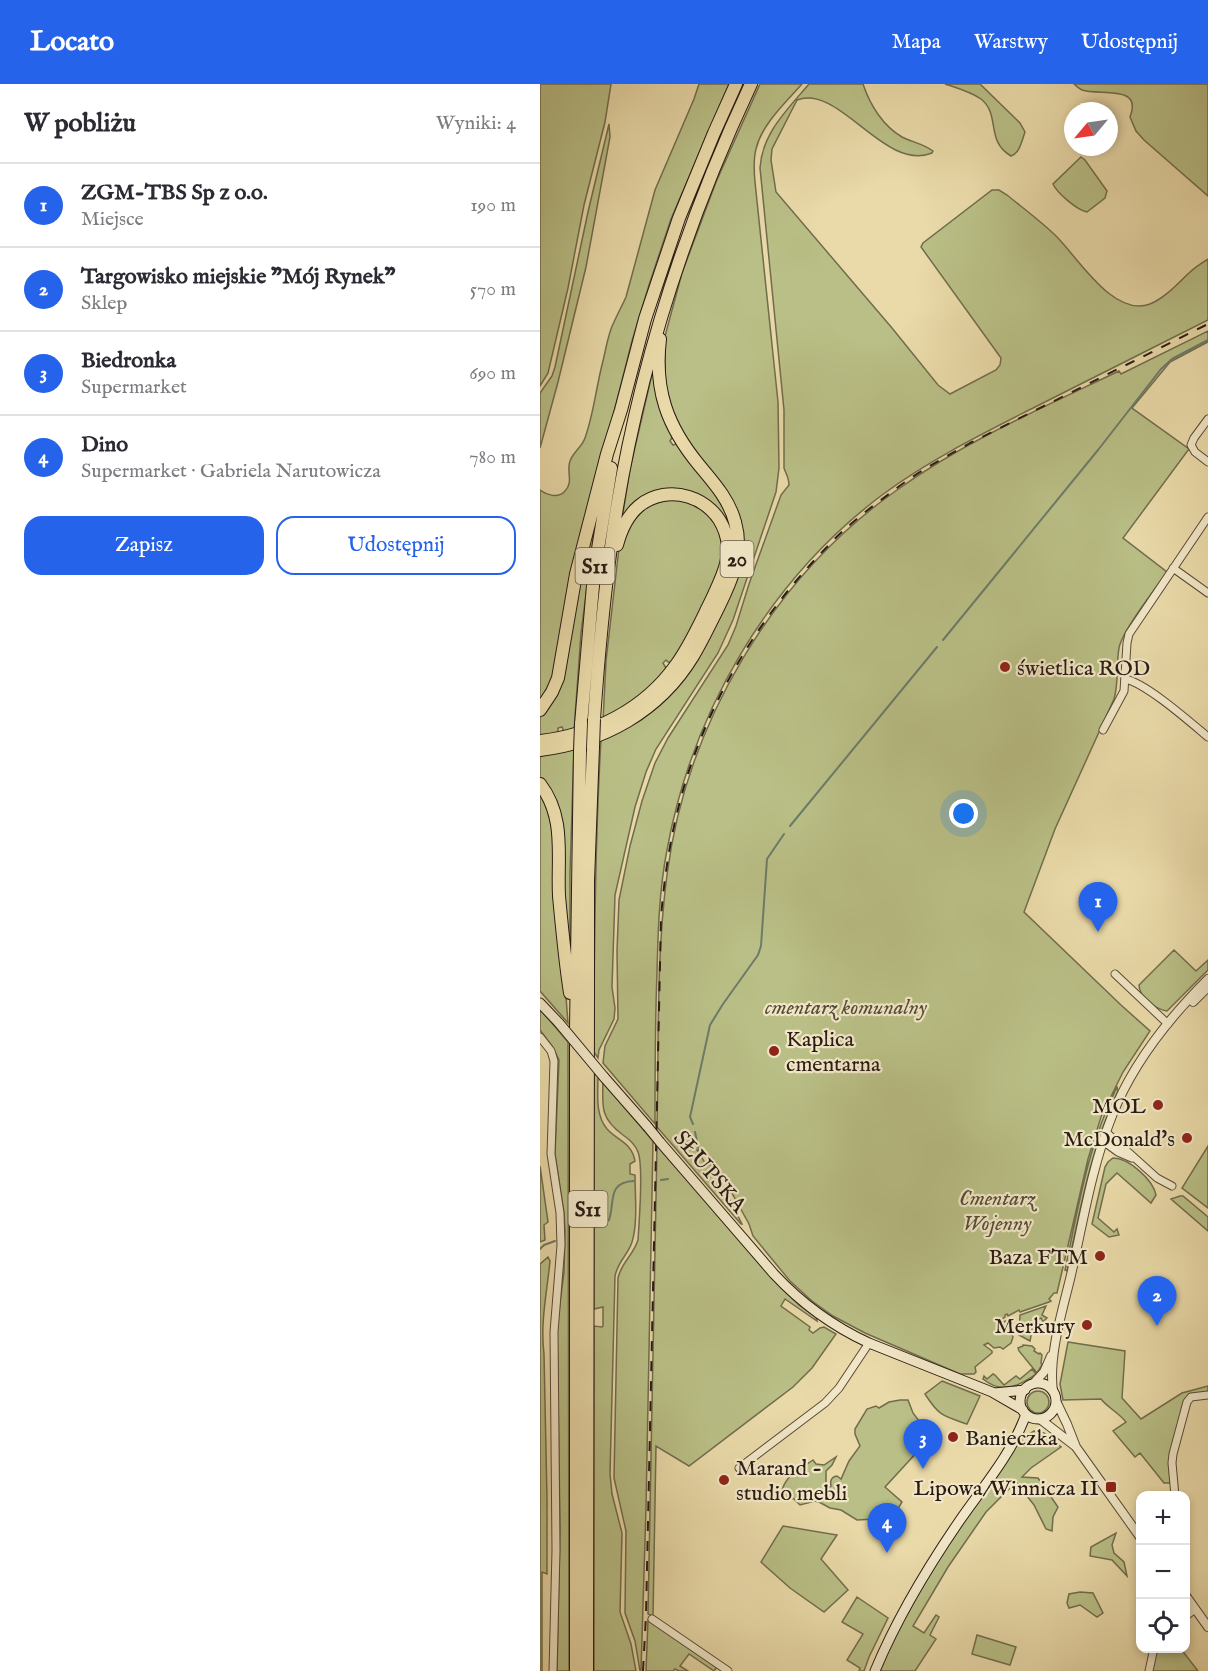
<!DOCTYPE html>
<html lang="pl">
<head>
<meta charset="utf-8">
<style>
	body { margin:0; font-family:"IM FELL English",serif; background:#f2f2f3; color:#2b2b33 }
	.controls { position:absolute; right:18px; bottom:18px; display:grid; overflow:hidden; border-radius:12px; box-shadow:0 3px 9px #0003 }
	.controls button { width:54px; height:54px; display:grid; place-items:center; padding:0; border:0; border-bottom:2px solid #e1e1e2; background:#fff; color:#2b2b33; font:30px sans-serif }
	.compass { position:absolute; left:524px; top:18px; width:54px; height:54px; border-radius:50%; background:#fff; box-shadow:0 3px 9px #0003; rotate:241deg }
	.you { position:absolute; left:424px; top:730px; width:21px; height:21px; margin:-15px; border:4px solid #fff; border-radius:50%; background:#1a73e8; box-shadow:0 0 0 9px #1a73e833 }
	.badge { display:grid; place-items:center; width:39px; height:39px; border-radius:50%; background:#2563eb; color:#fff; font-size:20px; font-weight:700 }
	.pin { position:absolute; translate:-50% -50px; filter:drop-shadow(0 2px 3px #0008) }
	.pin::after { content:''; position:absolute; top:32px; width:21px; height:18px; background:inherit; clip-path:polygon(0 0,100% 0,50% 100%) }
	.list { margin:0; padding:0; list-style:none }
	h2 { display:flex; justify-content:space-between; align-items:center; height:78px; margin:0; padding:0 24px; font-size:26px }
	h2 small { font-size:20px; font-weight:400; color:#7c7c81 }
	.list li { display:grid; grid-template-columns:39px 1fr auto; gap:18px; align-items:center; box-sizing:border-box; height:84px; padding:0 24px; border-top:2px solid #e1e1e2 }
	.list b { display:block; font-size:22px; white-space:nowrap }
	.list p { margin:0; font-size:20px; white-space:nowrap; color:#7c7c81 }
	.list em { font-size:20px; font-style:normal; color:#7c7c81 }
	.actions { display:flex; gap:12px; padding:18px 24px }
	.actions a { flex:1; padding:14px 0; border:2px solid #2563eb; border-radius:18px; text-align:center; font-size:21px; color:#2563eb }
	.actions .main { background:#2563eb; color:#fff }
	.icon { flex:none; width:33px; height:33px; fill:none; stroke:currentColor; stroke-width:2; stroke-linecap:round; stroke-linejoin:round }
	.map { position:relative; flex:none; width:668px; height:1587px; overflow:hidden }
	header { display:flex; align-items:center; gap:36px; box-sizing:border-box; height:84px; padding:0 30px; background:#2563eb; color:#fff }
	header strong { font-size:28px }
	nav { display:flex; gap:33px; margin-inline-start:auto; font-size:21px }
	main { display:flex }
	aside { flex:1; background:#fff }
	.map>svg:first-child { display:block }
	.green { fill:#b9bf86; stroke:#716c4d; stroke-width:1.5 }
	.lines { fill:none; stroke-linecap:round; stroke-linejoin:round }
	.stream { stroke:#6c7b6a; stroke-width:2 }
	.minor-casing { stroke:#594a39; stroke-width:9 }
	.tertiary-casing { stroke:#594a39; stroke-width:10 }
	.secondary-casing { stroke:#291a14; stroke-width:11 }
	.motorway-casing { stroke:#291a14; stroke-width:14 }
	.minor { stroke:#f1e7c7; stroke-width:7 }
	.tertiary { stroke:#f1e7c7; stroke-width:8 }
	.secondary { stroke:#f1e7c7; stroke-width:9 }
	.motorway { stroke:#eadaa9; stroke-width:12 }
	.rail { stroke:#291a14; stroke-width:2; stroke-dasharray:10 10; stroke-linecap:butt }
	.secondary-bridge-casing { stroke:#291a14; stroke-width:11; stroke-linecap:butt }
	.motorway-bridge-casing { stroke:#291a14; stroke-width:14; stroke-linecap:butt }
	.secondary-bridge { stroke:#f1e7c7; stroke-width:9 }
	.motorway-bridge { stroke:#eadaa9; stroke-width:12 }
	.poi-dot { fill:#8f2418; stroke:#f1e7c7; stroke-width:2 }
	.labels { text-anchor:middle; stroke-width:4.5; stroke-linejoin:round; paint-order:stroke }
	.shield { fill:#f1e7c7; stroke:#65584a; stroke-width:1.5 }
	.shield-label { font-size:21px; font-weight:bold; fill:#291a14 }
	.poi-label { font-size:22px; fill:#291a14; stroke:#f1e7c7; text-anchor:end }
	.park-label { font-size:22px; font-style:italic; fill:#544c36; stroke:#f1e7c7 }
	.street-label { font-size:22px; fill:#291a14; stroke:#f1e7c7 }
</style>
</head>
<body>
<header>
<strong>Locato</strong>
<nav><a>Mapa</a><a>Warstwy</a><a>Udostępnij</a></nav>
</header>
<main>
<aside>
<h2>W pobliżu<small>Wyniki: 4</small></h2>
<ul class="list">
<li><span class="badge">1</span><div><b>ZGM-TBS Sp z o.o.</b><p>Miejsce</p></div><em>190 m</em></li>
<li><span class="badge">2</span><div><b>Targowisko miejskie &quot;Mój Rynek&quot;</b><p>Sklep</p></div><em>570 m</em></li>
<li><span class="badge">3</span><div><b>Biedronka</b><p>Supermarket</p></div><em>690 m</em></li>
<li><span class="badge">4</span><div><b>Dino</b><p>Supermarket · Gabriela Narutowicza</p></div><em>780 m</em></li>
</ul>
<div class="actions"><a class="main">Zapisz</a><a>Udostępnij</a></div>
</aside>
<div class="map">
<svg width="668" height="1587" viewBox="0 0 668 1587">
	<rect width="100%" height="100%" fill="#eadaa9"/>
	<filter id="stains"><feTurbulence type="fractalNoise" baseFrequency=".00333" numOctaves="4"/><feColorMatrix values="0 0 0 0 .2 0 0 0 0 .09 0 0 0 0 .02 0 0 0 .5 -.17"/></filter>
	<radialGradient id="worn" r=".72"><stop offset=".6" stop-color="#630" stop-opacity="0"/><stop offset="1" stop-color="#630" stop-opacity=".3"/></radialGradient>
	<path class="green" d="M0,0h71l-6,38 -21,83 -16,83 -20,85 -8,13z
		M159,0h30l-58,135 -22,66 -17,56 -18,71 -55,251 -19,41v-214c7,5 18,9 25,1 9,-9 1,-20 5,-30 3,-9 12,-14 15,-23 9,-25 11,-51 18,-77 3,-12 5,-28 11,-39 4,-9 8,-16 12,-25l29,-107 39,-91z
		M220,0h42c-17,19 -40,40 -46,65 -3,11 -2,22 -1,33l23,220 1,66 -3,24 -43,128 -15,33 -62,96 -10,23 -11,35 -20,88 -3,92 3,21 -1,11 -15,31 -1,8 -4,-6c0,-104 1,-209 7,-313l47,-27 94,-178 -57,-92 -20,-49v-57l17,-63 34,-91z
		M269,0h54c7,21 20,42 39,53 10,5 22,7 31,14l-1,2c-48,19 -92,-69 -135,-53l-25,49 -1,11 5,32 116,136 46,57 12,9 46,-24 4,-5 1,-7 -80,-111 2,-4 69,-53h7l8,5c17,14 35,27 50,42 21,21 57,81 93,67 15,-6 27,-20 39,-31 6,-6 13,-10 19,-14v61c-58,29 -115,58 -173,87 -53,27 -106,53 -153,88 -113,85 -190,217 -215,355 -8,41 -9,82 -10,123 -2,50 -2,101 -2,151l-52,-61 2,-17 13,-27 -1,-68 2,-51 11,-54 12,-45 13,-38 13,-25 60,-93 8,-19 13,-42 32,-89 8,-10c0,-7 -3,-11 -5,-17v-58l-24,-242c2,-35 28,-59 49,-84z
		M405,0h35l40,39 5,9c-3,8 -5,21 -14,24 -26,-15 -10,-41 -30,-57 -10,-7 -24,-11 -36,-15z
		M534,0h134v112l-64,-56 -8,-9 -6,-14c13,-33 -30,-21 -48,-27 -2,-1 -6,-4 -8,-6z
		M69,40l1,13 -24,130 -28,115 -18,66v-55l12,-17 3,-9 33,-155z
		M541,73l4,3 22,31 -2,7 -18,14c-10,-2 -30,-19 -34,-28z
		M668,247v11l-38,20 -38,46 57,41 -66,89 44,34c-11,16 -45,59 -48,76 -3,17 0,34 -5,51l-59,130 -31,83 97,93 29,26 -27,41 -22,45 -13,42 -31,134h-3l-5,6 2,2 -2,1 -29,10 -1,-2 -11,6 -1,-2 -2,1v2l-3,2 1,3 3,-1 7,16 -2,6 -8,6 -3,-2 -6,1 -6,-5 -4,2 8,6v2l-17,14 1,5 -2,2h-14l-95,-41 -32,-17 -21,-15 -22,-20 -37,-45 -4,-12 -36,-65 -12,-9h-4l10,16 4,-2 31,60h-1l-84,-97c2,-84 -1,-169 10,-252 19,-150 106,-298 230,-385 68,-49 147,-83 222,-119l2,3z
		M115,277c2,20 2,35 9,54 3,8 12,19 6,26l3,4 3,-1 5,4c17,22 41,43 50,70 4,12 5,25 4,37 -2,18 -12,34 -19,51 -13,26 -26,52 -44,75 -19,22 -44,38 -70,50v-2c60,-28 82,-67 110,-124 9,-17 20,-36 20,-55 0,-41 -41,-71 -79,-56 -14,5 -22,16 -31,25l8,-50z
		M146,415l21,11 16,28 -2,32 -24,52 -25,40h-4l-2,-2 -3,3 3,5 -16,22 -47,31 3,-60 13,-113 12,-29 22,-18z
		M57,425l-16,124 -7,98 -10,1 -2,-5 -4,1v5l-18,5v-24l30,-90z
		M34,664l-4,126v87l-9,-94 -21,-89v-22z
		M0,705l12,22 16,212 -28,-32z
		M634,866l22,21 12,-11v10l-41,41c-12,-2 -28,-14 -28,-26z
		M0,925l28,33 1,629h-12l3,-143 -3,-202 7,-54 1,-41 -1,-18 -9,-59 4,-94 -7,-14 -12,-16z
		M54,989l4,4c0,18 -3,37 9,52 11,12 25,14 28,32l-5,3v10l5,1c0,20 3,48 -3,67 -4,13 -14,19 -17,34l-5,198 2,20 10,39 -2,79 11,32 5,27h-42v-345l8,1 1,-1v-19l-9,2z
		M63,998l50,59 -7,367 -5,163h-1l-5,-30 -10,-28 1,-82 -12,-53 4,-200c3,-15 16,-24 20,-38 1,-19 6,-73 0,-88 -3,-8 -9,-13 -15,-17 -22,-16 -21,-27 -20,-53z
		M577,1003l1,4c-27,56 -38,119 -51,180l-2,-1c13,-61 23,-126 52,-183z
		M117,1062l120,137 22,22 17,12 1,4 -32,-22 -4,7 29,21 -1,3 4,3 7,-5 4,-1 12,7 -24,34 -19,19 -104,79 -33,-20 -3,170 -5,-2z
		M668,1062v62l-26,-20z
		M573,1074c16,0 40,22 43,37l-5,8 -34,-30 -11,11 -8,34 16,14 3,-3 2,6 -10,2 -17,-13 13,-57 3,-5z
		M0,1082l8,56 -4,3 1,15 -5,2z
		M640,1112h3l25,21v14l-37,-32z
		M8,1173l2,4c-3,31 -10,62 -6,93l3,145v75l-5,-2v99h-2v-407z
		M506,1222l-4,9 5,3 -4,4 -2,-4 -4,2 2,4 -7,6 -2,11 -11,-6 1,-20z
		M528,1258l57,9 -3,47 19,21 41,-26 26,-7v6l-24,10 -12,81h-8l-24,-30 -5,4 -22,-26 13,-9c-8,-10 -18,-14 -25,-23l-38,1 -3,-16z
		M483,1261l9,1 3,3 -1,2 5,3 1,-1 2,2 -1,8 1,2 -5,8 -18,-22 -1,-3 5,-2z
		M492,1285l4,5c-18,13 -35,20 -53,5l1,-3 3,3 6,-5 2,1 9,10 12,-9 4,3z
		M402,1297l38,15 -13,28c-24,-8 -28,-8 -42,-30z
		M487 1318a11 11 0 1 1 22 0a11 11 0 1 1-22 0Z
		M360,1316h8l5,13 18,24 -46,50 17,15 -6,10 -20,7 -19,1 -16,-10 -11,-2 -11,-6 -4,-1 -15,4 -6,-6 -10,-2 -3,-3c4,-19 17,-24 32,-34l3,4 8,1 12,-8 -4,8 -6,6v17h2l3,-2c-1,-5 0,-9 6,-10l4,3 8,-18 11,-15 -5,-12v-5l12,-20 9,-3 3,2 10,-6z
		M494,1347l10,2 17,14 -30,21 -9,9 16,1 20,29 -5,10 -1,14 -6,-2 -12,-24 -18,-23 -30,30 -38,55 -35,59 11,7 12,-18 3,2 -9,18 6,4 -21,32h-36c35,-84 90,-156 140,-231z
		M243,1442l54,9 -16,24 27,31 -24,22 -34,-24 -29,-26z
		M576,1449l-4,12 2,8 10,9 3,14 -15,-16 -22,-4 1,-9z
		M540,1508l13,1 10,20 -6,4 -17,-12 -11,3 -2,-5 2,-9z
		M317,1513l31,21 -19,39 -5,14h-5l1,-3 -13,-8 16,-26 -21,-12z
		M108,1536l69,47 -3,4 -25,-17 -9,12 8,5h-9l-4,-2 -2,2h-27z
		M437,1551l39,12 -6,18 -38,-11z
		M617,1564l24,1 17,22h-46z"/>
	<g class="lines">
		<path class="stream" d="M403,556l155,-190 63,-81 11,-10 36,-19
			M250,742l147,-179
			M153,1040l-3,-7 20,-92 13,-21 35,-49 3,-9 6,-87 17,-25
			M155,1048l4,19
			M121,1096l7,-1
			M56,1143l13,-7c6,-18 -2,-38 25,-39
			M0,1165l4,-4 11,-4"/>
		<g class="minor-casing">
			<path id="minor" d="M668,335l-14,19 -3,7 4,7 13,10
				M633,484l35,25
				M585,595c21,4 65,43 83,58
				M563,646l21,-39 3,-48 2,-9 79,-117
				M575,890l53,50
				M0,953l11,14 3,10 -3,93 9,59 1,32 -7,87 2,218 -3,121
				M566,1048l51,46 15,8
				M563,1057l15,11 14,6
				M199,1384l86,-65 14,-15 30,-45
				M635,1412l-3,-33 1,-9 14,-52 4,-5 17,-2
				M646,1532l9,-7
				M112,1535l76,52
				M609,1587l5,-23"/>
		</g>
		<g class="tertiary-casing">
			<path id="tertiary" d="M653,918l15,-15
				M493,1300l11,-12 7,-16
				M513,1307c-5,-35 10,-82 18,-116 12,-53 21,-109 41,-159 20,-52 57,-98 96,-137
				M516,1317l11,23 9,23 64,90
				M500,1335l35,27
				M646,1512l22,31"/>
		</g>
		<g class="secondary-casing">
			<path id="secondary" d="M0,919l19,20
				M64,993l43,49
				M120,1058l114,132c28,30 58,52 95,69l123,49 31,18
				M480 1317a18 18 0 1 1 36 0a18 18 0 1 1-36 0Z
				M454,1309l31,-3
				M335,1587c22,-53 51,-101 83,-148 24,-35 54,-69 68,-109"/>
		</g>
		<g class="motorway-casing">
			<path id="motorway" d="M0,626l12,-18 6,-14 18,-104 31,-120 14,-44 24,-91 34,-101 35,-85 22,-49
				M54,635c4,-57 9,-115 17,-172 22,-161 71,-316 140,-463
				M41,640l13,-150 17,-106
				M0,657c53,-6 104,-31 136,-76 14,-19 24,-42 35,-64 10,-22 23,-45 14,-69 -11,-35 -57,-50 -86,-26 -12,10 -18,24 -22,39
				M0,666c63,-8 119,-38 153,-94 9,-15 17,-32 25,-48 14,-28 26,-55 17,-86 -6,-23 -22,-40 -36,-57 -32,-39 -45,-75 -39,-126
				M0,700c26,34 17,72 19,112 3,32 6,65 11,97
				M36,1587v-642l4,-278
				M47,1587l1,-686v-104l5,-134"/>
		</g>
		<use href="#minor" class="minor"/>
		<use href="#tertiary" class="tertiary"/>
		<use href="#secondary" class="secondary"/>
		<use href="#motorway" class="motorway"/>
		<path class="rail" d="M103,1587l3,-56 15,-698c3,-36 8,-72 17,-108 24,-98 78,-190 149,-262 19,-21 43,-39 66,-56 24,-19 51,-33 77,-48l238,-119"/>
		<g class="secondary-bridge-casing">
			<path id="secondary-bridge" d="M19,939l45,54
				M107,1042l13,16"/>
		</g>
		<g class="motorway-bridge-casing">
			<path id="motorway-bridge" d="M53,663l1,-28
				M40,667l1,-27"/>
		</g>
		<use href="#secondary-bridge" class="secondary-bridge"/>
		<use href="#motorway-bridge" class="motorway-bridge"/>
	</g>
	<g class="poi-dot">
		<circle cx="465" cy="583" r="6"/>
		<circle cx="234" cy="967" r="6"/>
		<circle cx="618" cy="1021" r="6"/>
		<circle cx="647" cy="1054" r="6"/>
		<circle cx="560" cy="1172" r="6"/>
		<circle cx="547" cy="1241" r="6"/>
		<circle cx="413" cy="1353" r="6"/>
		<circle cx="184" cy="1396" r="6"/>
		<rect x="565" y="1397" width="12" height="12" rx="3"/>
	</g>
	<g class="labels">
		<g class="shield">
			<rect x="180.5" y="457" width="33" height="36" rx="4.5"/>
			<rect x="35.5" y="464" width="39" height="36" rx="4.5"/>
			<rect x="28.5" y="1107" width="39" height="36" rx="4.5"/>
		</g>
		<g class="shield-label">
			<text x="197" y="482">20</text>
			<text x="55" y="489">S11</text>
			<text x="48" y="1132">S11</text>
		</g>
		<g class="poi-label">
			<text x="477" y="591" text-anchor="start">świetlica ROD</text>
			<text x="246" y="962" text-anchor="start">Kaplica<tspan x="246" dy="25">cmentarna</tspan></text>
			<text x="606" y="1029">MOL</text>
			<text x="635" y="1062">McDonald's</text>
			<text x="548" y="1180">Baza FTM</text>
			<text x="535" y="1249">Merkury</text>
			<text x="425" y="1361" text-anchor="start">Banieczka</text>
			<text x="196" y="1391" text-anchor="start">Marand -<tspan x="196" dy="25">studio mebli</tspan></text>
			<text x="559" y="1411">Lipowa/Winnicza II</text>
		</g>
		<g class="park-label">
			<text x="306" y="930">cmentarz komunalny</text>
			<text x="457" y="1121">Cmentarz<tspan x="457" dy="25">Wojenny</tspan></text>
		</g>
		<g class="street-label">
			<text transform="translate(171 1087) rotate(50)" y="8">SŁUPSKA</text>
		</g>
	</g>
	<rect width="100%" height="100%" filter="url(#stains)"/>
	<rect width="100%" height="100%" fill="url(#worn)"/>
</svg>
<div class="controls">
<button>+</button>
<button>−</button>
<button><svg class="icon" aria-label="locate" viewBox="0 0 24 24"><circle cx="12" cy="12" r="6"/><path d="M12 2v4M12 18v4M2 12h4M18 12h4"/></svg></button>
</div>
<svg class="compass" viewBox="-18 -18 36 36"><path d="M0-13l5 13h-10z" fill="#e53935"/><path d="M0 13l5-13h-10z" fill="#7c7c81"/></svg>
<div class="you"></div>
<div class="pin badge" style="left:558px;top:848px">1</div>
<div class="pin badge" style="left:617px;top:1242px">2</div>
<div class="pin badge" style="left:383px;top:1385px">3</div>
<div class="pin badge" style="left:347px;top:1469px">4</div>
</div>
</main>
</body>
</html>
